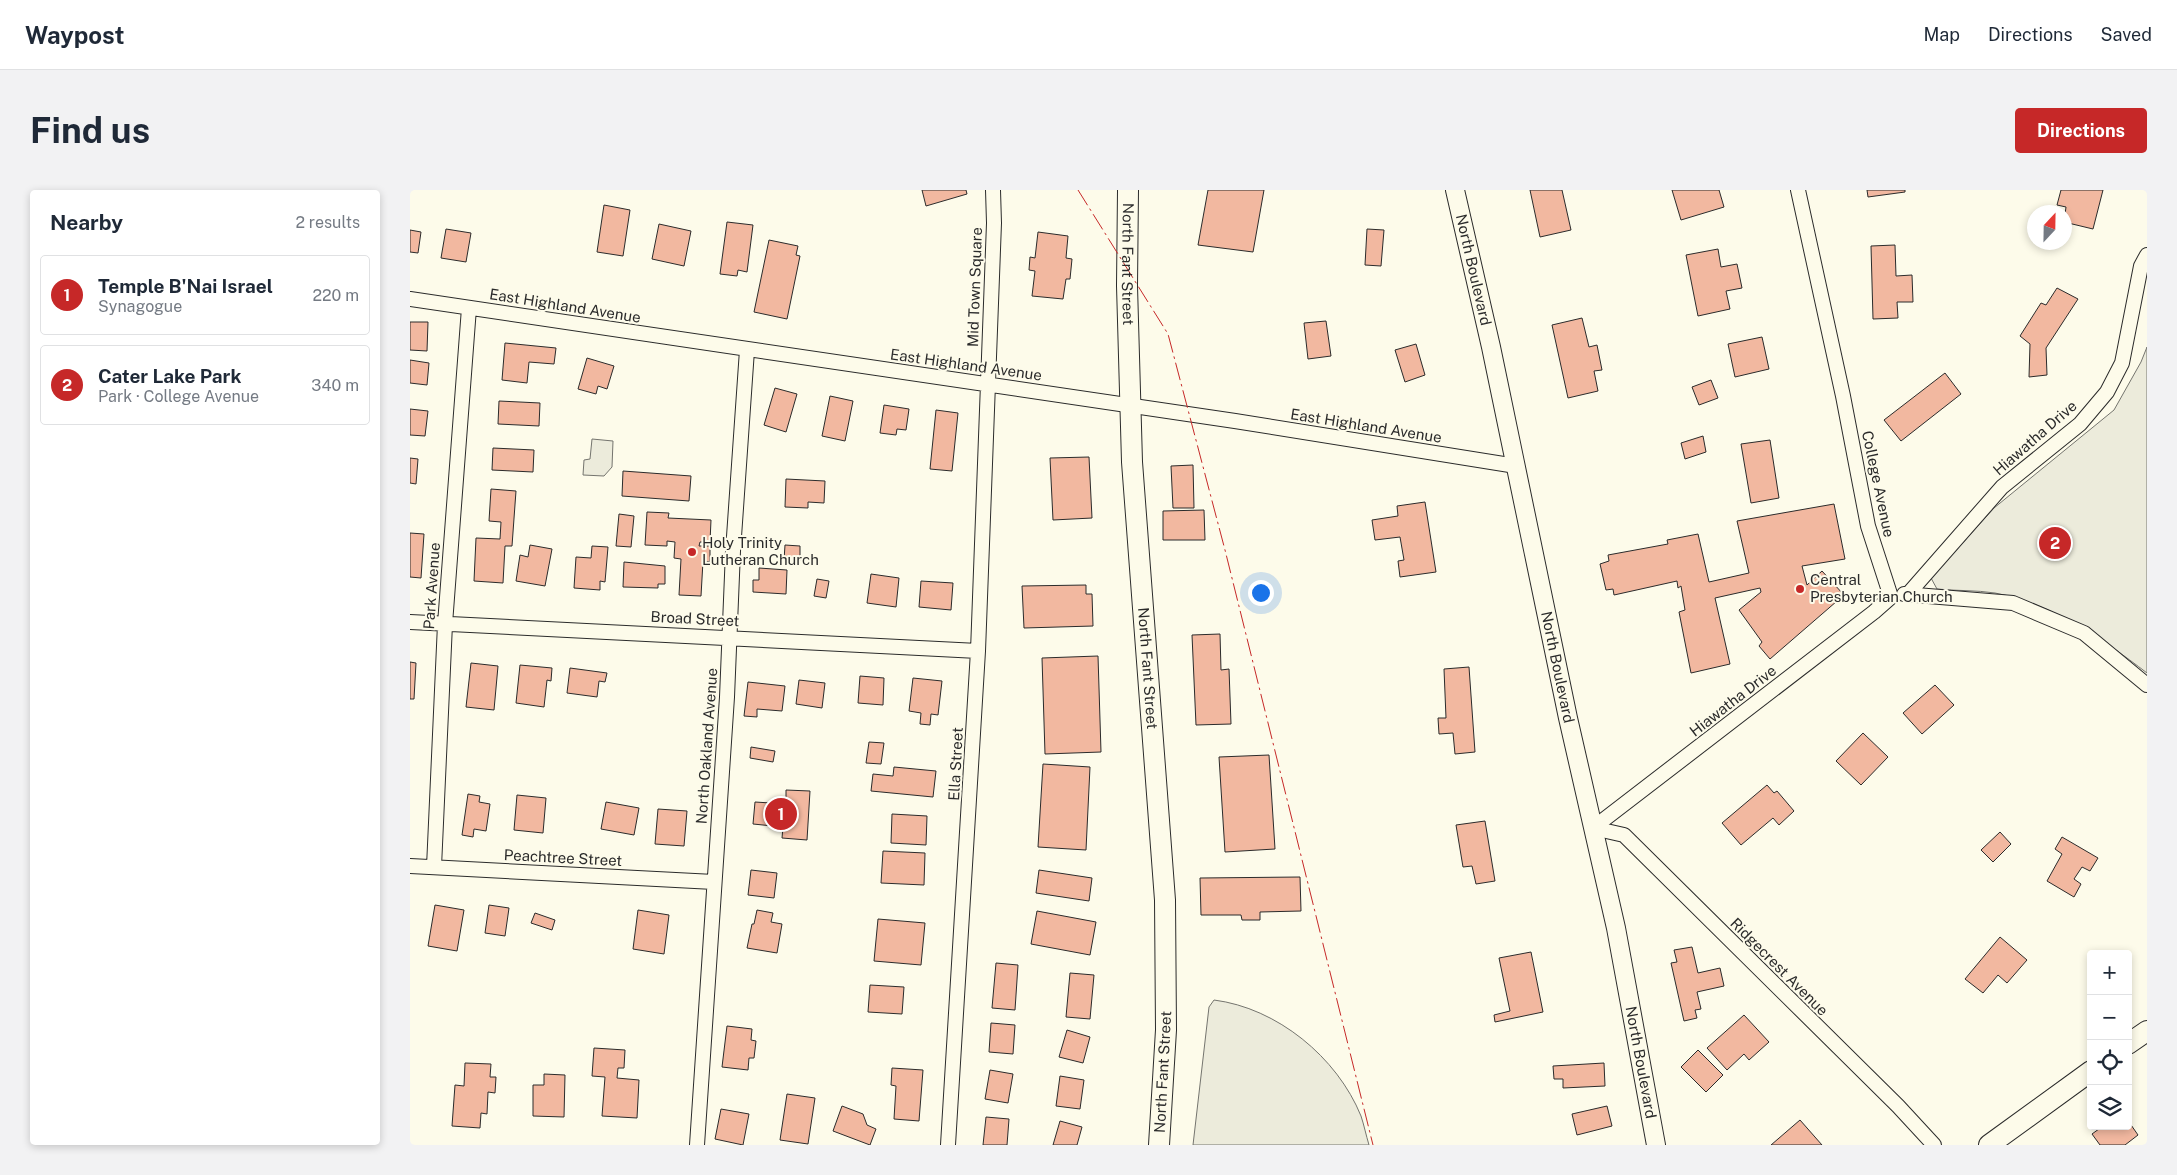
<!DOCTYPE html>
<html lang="en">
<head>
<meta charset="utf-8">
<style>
	body { margin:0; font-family:"Public Sans",sans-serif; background:#f2f2f3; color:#1f2937 }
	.controls { position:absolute; right:15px; bottom:15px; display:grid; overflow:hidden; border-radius:5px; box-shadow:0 2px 8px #0003 }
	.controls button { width:45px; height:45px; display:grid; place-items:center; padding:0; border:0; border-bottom:1px solid #e0e1e3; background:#fff; color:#1f2937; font:25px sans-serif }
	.compass { position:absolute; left:1617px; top:15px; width:45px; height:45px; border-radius:50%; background:#fff; box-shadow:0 2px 8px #0003; rotate:22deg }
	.you { position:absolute; left:850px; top:402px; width:18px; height:18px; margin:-12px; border:4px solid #fff; border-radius:50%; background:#1a73e8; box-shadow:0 0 0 8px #1a73e833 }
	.badge { display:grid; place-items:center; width:32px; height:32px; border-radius:50%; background:#c62828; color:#fff; font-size:16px; font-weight:700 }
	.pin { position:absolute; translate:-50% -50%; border:2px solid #fff; box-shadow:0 1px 5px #0006 }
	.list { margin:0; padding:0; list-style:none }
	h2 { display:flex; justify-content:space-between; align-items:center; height:65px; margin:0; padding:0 20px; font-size:21px }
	h2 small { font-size:16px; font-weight:400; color:#747a83 }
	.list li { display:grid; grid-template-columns:32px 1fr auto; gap:15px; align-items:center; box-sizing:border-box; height:80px; margin:0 10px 10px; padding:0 10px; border:1px solid #e0e1e3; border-radius:5px }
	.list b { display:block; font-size:19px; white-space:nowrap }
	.list p { margin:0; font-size:16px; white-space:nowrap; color:#747a83 }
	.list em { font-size:16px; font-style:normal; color:#747a83 }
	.icon { flex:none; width:28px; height:28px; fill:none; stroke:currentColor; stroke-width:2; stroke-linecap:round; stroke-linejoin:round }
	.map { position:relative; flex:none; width:1737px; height:955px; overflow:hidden; border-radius:5px }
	header { display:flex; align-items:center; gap:30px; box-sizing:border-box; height:70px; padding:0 25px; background:#fff; border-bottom:1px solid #e0e1e3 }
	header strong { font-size:24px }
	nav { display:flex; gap:28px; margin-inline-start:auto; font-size:18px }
	.intro { display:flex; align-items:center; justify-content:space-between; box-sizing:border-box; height:120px; padding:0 30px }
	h1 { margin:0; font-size:35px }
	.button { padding:12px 22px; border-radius:5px; background:#c62828; color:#fff; font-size:18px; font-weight:700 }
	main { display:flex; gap:30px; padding:0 30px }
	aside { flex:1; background:#fff; border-radius:5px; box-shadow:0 2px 8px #0003 }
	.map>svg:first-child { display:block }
	.green { fill:#ecebdb; stroke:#74746e }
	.building { fill:#f2b8a0; stroke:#2b2b2b }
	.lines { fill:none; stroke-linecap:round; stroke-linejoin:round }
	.minor-casing { stroke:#2b2b2b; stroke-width:16 }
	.tertiary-casing { stroke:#2b2b2b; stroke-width:20 }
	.secondary-casing { stroke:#2b2b2b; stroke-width:22 }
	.minor { stroke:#fdfbea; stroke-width:14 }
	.tertiary { stroke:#fdfbea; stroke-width:18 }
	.secondary { stroke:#fdfbea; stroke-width:20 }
	.power { stroke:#c62828; stroke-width:1; stroke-dasharray:18 4 2.5 4; stroke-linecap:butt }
	.poi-dot { fill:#c62828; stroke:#fdfbea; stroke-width:2 }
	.labels { text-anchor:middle; stroke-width:4; stroke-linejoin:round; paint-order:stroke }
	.street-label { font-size:15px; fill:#2b2b2b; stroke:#fdfbea }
	.poi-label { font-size:15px; fill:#2b2b2b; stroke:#fdfbea; text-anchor:start }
</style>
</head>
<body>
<header>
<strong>Waypost</strong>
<nav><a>Map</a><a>Directions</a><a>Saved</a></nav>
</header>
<div class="intro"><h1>Find us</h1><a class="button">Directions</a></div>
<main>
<aside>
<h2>Nearby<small>2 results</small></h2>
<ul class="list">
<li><span class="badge">1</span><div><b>Temple B'Nai Israel</b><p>Synagogue</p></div><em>220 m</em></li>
<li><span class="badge">2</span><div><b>Cater Lake Park</b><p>Park · College Avenue</p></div><em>340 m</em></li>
</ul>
</aside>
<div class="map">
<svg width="1737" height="955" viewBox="0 0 1737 955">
	<rect width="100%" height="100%" fill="#fdfbea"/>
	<path class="green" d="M1737,157v326c-46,-35 -94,-69 -152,-80 -19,-3 -39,-2 -58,-4l-6,-11 63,-70 120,-98 27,-48z
		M182,249l21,2 -1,26 -8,9 -21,-1 1,-15 6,-1z
		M804,810c63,8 123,57 147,116 3,9 5,19 8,29h-176l16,-138z"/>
	<path class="building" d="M512,0h44l1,4 -41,12z
		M798,0h56l-11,62 -55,-7z
		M1120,0h32l9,40 -31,7z
		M1262,0h47l5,17 -43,13z
		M1457,0h38v2l-37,5z
		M1651,0h42l-10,39 -29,-7 2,-15 -9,-2z
		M194,15l26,5 -7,46 -26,-4z
		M317,32l26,3 -6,47 -9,-2 -1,6 -17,-2z
		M249,34l32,7 -7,35 -32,-7z
		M36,39l25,4 -5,29 -25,-4z
		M957,39l17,1 -3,36 -16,-1z
		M0,40l11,2 -3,21 -8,-1z
		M628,42l30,4 -2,22 6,1 -2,20h-4l-3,20 -31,-3 3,-25 -6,-1 1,-13 5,1z
		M359,50l29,6 -2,9 4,1 -13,63 -33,-7z
		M1485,55l1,31 16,-1 1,27h-16l1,16 -25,1 -2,-73z
		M1308,59l3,18 16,-3 5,24 -16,3 4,18 -32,7 -12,-61z
		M1647,98l21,11 -32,49 1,27 -18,2 1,-33 -10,-8 21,-33 5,2z
		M1172,128l7,29 8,-2 5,25 -8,1 4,20 -30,7 -16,-73z
		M916,131l5,35 -23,3 -4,-36z
		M0,132h18l-1,29 -17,-1z
		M1352,147l7,32 -34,8 -7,-33z
		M95,153l51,5 -2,16 -25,-2 -2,21 -25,-3z
		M1006,154l9,31 -20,7 -10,-32z
		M177,168l27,8 -7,23 -9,-3 -2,8 -18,-5z
		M0,170l19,3 -2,22 -17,-2z
		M1535,183l16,21 -60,47 -17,-21z
		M1301,190l7,18 -19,7 -7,-18z
		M365,198l22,6 -11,38 -22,-7z
		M420,206l23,5 -8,40 -23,-5z
		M89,211l41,2 -1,23 -41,-2z
		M474,215l25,4 -3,21 -9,-1 -1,6 -16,-2z
		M0,219l18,2 -3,25 -15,-1z
		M526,220l22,3 -6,58 -22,-2z
		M1293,246l3,16 -21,7 -4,-16z
		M1360,250l9,58 -28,5 -10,-59z
		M83,258l41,2 -1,22 -41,-2z
		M679,267l3,61 -39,2 -3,-62z
		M0,268l8,1 -2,25 -6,-1z
		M783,275l1,43h-21l-2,-42z
		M213,281l68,5 -2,25 -67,-5z
		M376,289l39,2 -1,22 -16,-1v6l-23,-1z
		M81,299l25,2 -4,55h-7l-2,37 -29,-2 2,-43 24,1 1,-17 -12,-1z
		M1015,312l11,70 -36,5 -2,-16 6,-1 -4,-23 -25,3 -3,-20 26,-4 -1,-10z
		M1424,314l11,55 -43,7 5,19 15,-14 22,24 -74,64 -11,-13 3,-4 -23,-32 22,-18 -1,-4 -45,10 15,66 -39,9 -12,-61 6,-2 -4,-24 -3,2 -1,-7 -63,14 -1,-6 -7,1 -6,-26 9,-3 -1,-6 60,-11 -1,-4 31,-6 11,48 40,-9 -12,-52z
		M794,320l1,30h-42v-29z
		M237,322l22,1 -1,5 43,2 -1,22h-10l-1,4h11v16l-7,-1 -2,35 -22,-1 2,-36 -7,-1 1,-16 -8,-1v5l-22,-1z
		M209,324l15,2 -3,31 -15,-1z
		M0,343l14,1 -3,44 -11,-1z
		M120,355l22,4 -7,37 -29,-5 4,-26 8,2z
		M375,355l15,1v15l-16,-1z
		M182,356l16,1 -3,35 -5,-1v9l-26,-2 2,-31 15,1z
		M214,372l41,4v18h-7v4l-35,-1z
		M349,378l28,2 -1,24 -33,-2v-12h6z
		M461,384l28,4 -3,29 -29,-4z
		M407,389l12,2 -3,17 -12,-2z
		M511,391l32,2 -2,27 -32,-3z
		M676,395v9h6l1,32 -69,2 -2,-42z
		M810,444l1,36 8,-1 2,55 -35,1 -4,-90z
		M688,466l3,96 -56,2 -3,-96z
		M0,472l6,1 -2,36h-4z
		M61,473l27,3 -4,44 -28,-3z
		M110,475l32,3 -1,13 -4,-1 -3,27 -28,-4z
		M1059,477l6,85 -20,2 -2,-21 -14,1 -1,-16h8l-2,-49z
		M160,478l37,5 -2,9 -6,-1 -2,16 -30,-4z
		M450,486l24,2 -1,27 -25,-2z
		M503,488l29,3 -4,34 -7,-1 -1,11 -10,-1 1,-11 -12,-2z
		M389,490l26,3 -3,25 -26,-4z
		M338,492l37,4 -3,25 -25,-2v8l-13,-1z
		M1525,495l19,20 -32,29 -19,-21z
		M1453,543l25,24 -27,28 -25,-24z
		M459,552l15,1 -3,21 -15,-1z
		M341,557l24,4 -2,11 -23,-4z
		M859,565l6,94 -50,3 -6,-95z
		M633,574l47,3 -4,83 -48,-3z
		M484,577l42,4 -3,26 -62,-6 2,-17 20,2z
		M1357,595l7,8 3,-2 17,20 -15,14 -6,-7 -32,27 -19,-22z
		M376,600l24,1 -3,49 -25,-2 1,-11 -30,-3 2,-22 31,2z
		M58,604l12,2 -1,6 11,2 -4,27 -12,-2 -1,8 -11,-2z
		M107,605l29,3 -3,35 -29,-3z
		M196,612l33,6 -5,27 -33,-6z
		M248,619l29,2 -3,35 -29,-2z
		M482,624l35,2 -1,29 -35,-2z
		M1075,631l10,60 -19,3 -4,-18 -9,1 -7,-42z
		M1590,642l11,12 -18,18 -12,-12z
		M1652,647l36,21 -8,13 -8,-4 -8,12 7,5 -7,13 -27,-16 15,-27 -7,-5z
		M473,661l42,2 -1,32 -43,-2z
		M341,680l26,3 -3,25 -26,-3z
		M629,680l53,8 -3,23 -53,-8z
		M890,687l1,34 -41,1v8h-18l-1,-5h-40l-1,-37z
		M25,715l29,5 -7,41 -29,-5z
		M79,715l20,3 -4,28 -20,-3z
		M228,720l31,5 -5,39 -31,-5z
		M347,720l16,3 -2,9 11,2 -5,29 -30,-5 5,-24h2z
		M627,721l59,11 -6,33 -59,-11z
		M125,723l20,7 -3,10 -21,-7z
		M468,729l47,4 -4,42 -47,-4z
		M1590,747l27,23 -20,23 -9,-8 -15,18 -18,-14z
		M1282,757l6,26 22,-5 4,18 -27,6 4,17 -6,1 2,8 -13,3 -13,-58 6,-1 -3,-12z
		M1121,762l12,60 -48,10 -1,-7 16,-4 -11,-53z
		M586,773l22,2 -3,45 -23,-2z
		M660,783l24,2 -4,44 -24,-2z
		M460,795l34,2 -2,27 -34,-2z
		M1334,825l25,27 -20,18 -5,-6 -17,16 -20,-22z
		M581,833l24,2 -2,29 -24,-2z
		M317,836l25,3 -1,11 5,1 -2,17h-5l-1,12 -26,-3z
		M657,840l23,7 -7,26 -24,-6z
		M184,858l31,2 -1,18h-6l-1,10 22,2 -2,38 -35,-2 3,-39 -13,-1z
		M1288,860l25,25 -17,17 -25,-25z
		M55,873l26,1 -1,13h6l-1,16 -7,-1 -1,22 -6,-1 -1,15 -28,-2 3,-41 9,1z
		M1194,873l1,23 -42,2v-9h-9l-1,-13z
		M482,878l31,2 -4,51 -25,-2 2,-33 -5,-1z
		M580,880l23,4 -5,29 -23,-4z
		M134,884l21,1 -1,42 -31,-1v-31h11z
		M650,886l24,4 -4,29 -24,-3z
		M377,904l28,4 -7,46 -28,-4z
		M432,916l21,8 4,11 9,4 -6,16 -37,-14z
		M1197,916l5,20 -35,9 -5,-21z
		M311,919l28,5 -6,31 -28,-6z
		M576,927l23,2 -2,26h-24z
		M1390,930l22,25h-51z
		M650,931l22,6 -5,18h-24z
		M1719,932l9,13 -13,10h-25l-8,-11 11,-8h25z"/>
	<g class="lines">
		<g class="minor-casing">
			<path id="minor" d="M1388,0l45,206 25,130 23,71
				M0,109l825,122 281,45
				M1499,403l93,-106 78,-63 27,-32 15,-29 19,-97 6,-11
				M1494,404l109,9 71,30 63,52
				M0,432l568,29
				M1183,638l31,7 274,271 36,39
				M1183,638l281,-216 17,-15
				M0,676l304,16
				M24,677l11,-243 24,-316
				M287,955l30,-448 6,-146 14,-201
				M538,955l30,-494 16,-428 -1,-33"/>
		</g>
		<g class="tertiary-casing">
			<g id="tertiary">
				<path id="s1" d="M1045,0l36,157 77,371 48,210 40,217"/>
			</g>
		</g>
		<g class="secondary-casing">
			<g id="secondary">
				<path id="s2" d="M718,0l-1,96 5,176 33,438 1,130 -7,115"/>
				<path d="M1718,854l19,-13"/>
				<path d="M1579,955l102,-74"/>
			</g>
		</g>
		<use href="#minor" class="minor"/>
		<use href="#tertiary" class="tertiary"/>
		<use href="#secondary" class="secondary"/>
		<path class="power" d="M668,0l90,144 57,216 148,595"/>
	</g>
	<g class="poi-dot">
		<circle cx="282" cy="362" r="5"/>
		<circle cx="1390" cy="399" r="5"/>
	</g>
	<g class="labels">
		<g class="street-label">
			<text dy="5" stroke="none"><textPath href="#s2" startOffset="74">North Fant Street</textPath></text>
			<text dy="5" stroke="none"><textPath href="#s1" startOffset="82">North Boulevard</textPath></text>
			<text transform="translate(565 97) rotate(-88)" y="5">Mid Town Square</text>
			<text transform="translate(155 116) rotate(9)" y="5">East Highland Avenue</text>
			<text transform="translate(556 175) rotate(8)" y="5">East Highland Avenue</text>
			<text transform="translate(956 236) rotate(9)" y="5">East Highland Avenue</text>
			<text transform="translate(1625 248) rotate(-41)" y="5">Hiawatha Drive</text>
			<text transform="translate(1468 294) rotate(78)" y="5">College Avenue</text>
			<text transform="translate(22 396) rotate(-86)" y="5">Park Avenue</text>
			<text transform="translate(285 429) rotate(3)" y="5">Broad Street</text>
			<text dy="5" stroke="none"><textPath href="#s1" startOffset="488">North Boulevard</textPath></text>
			<text dy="5" stroke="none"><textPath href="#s2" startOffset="479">North Fant Street</textPath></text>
			<text transform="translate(1323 511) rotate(-38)" y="5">Hiawatha Drive</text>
			<text transform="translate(297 556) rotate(-86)" y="5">North Oakland Avenue</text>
			<text transform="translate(546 574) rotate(-87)" y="5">Ella Street</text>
			<text transform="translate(153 668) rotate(3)" y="5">Peachtree Street</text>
			<text transform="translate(1369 777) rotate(45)" y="5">Ridgecrest Avenue</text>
			<text dy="5" stroke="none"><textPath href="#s1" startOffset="892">North Boulevard</textPath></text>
			<text transform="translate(753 882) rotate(-87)" y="5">North Fant Street</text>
		</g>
		<g class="poi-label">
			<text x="292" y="358">Holy Trinity<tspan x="292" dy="17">Lutheran Church</tspan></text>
			<text x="1400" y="395">Central<tspan x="1400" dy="17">Presbyterian Church</tspan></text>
		</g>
	</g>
</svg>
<div class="controls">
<button>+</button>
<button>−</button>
<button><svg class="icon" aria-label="locate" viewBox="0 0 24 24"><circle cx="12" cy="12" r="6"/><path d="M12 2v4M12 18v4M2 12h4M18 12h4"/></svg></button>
<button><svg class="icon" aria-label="layers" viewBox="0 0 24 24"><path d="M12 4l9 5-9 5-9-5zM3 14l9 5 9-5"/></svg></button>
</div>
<svg class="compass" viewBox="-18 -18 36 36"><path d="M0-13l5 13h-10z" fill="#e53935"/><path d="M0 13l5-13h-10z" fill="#747a83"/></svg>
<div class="you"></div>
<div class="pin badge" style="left:371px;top:624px">1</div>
<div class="pin badge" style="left:1645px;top:353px">2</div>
</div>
</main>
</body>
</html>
